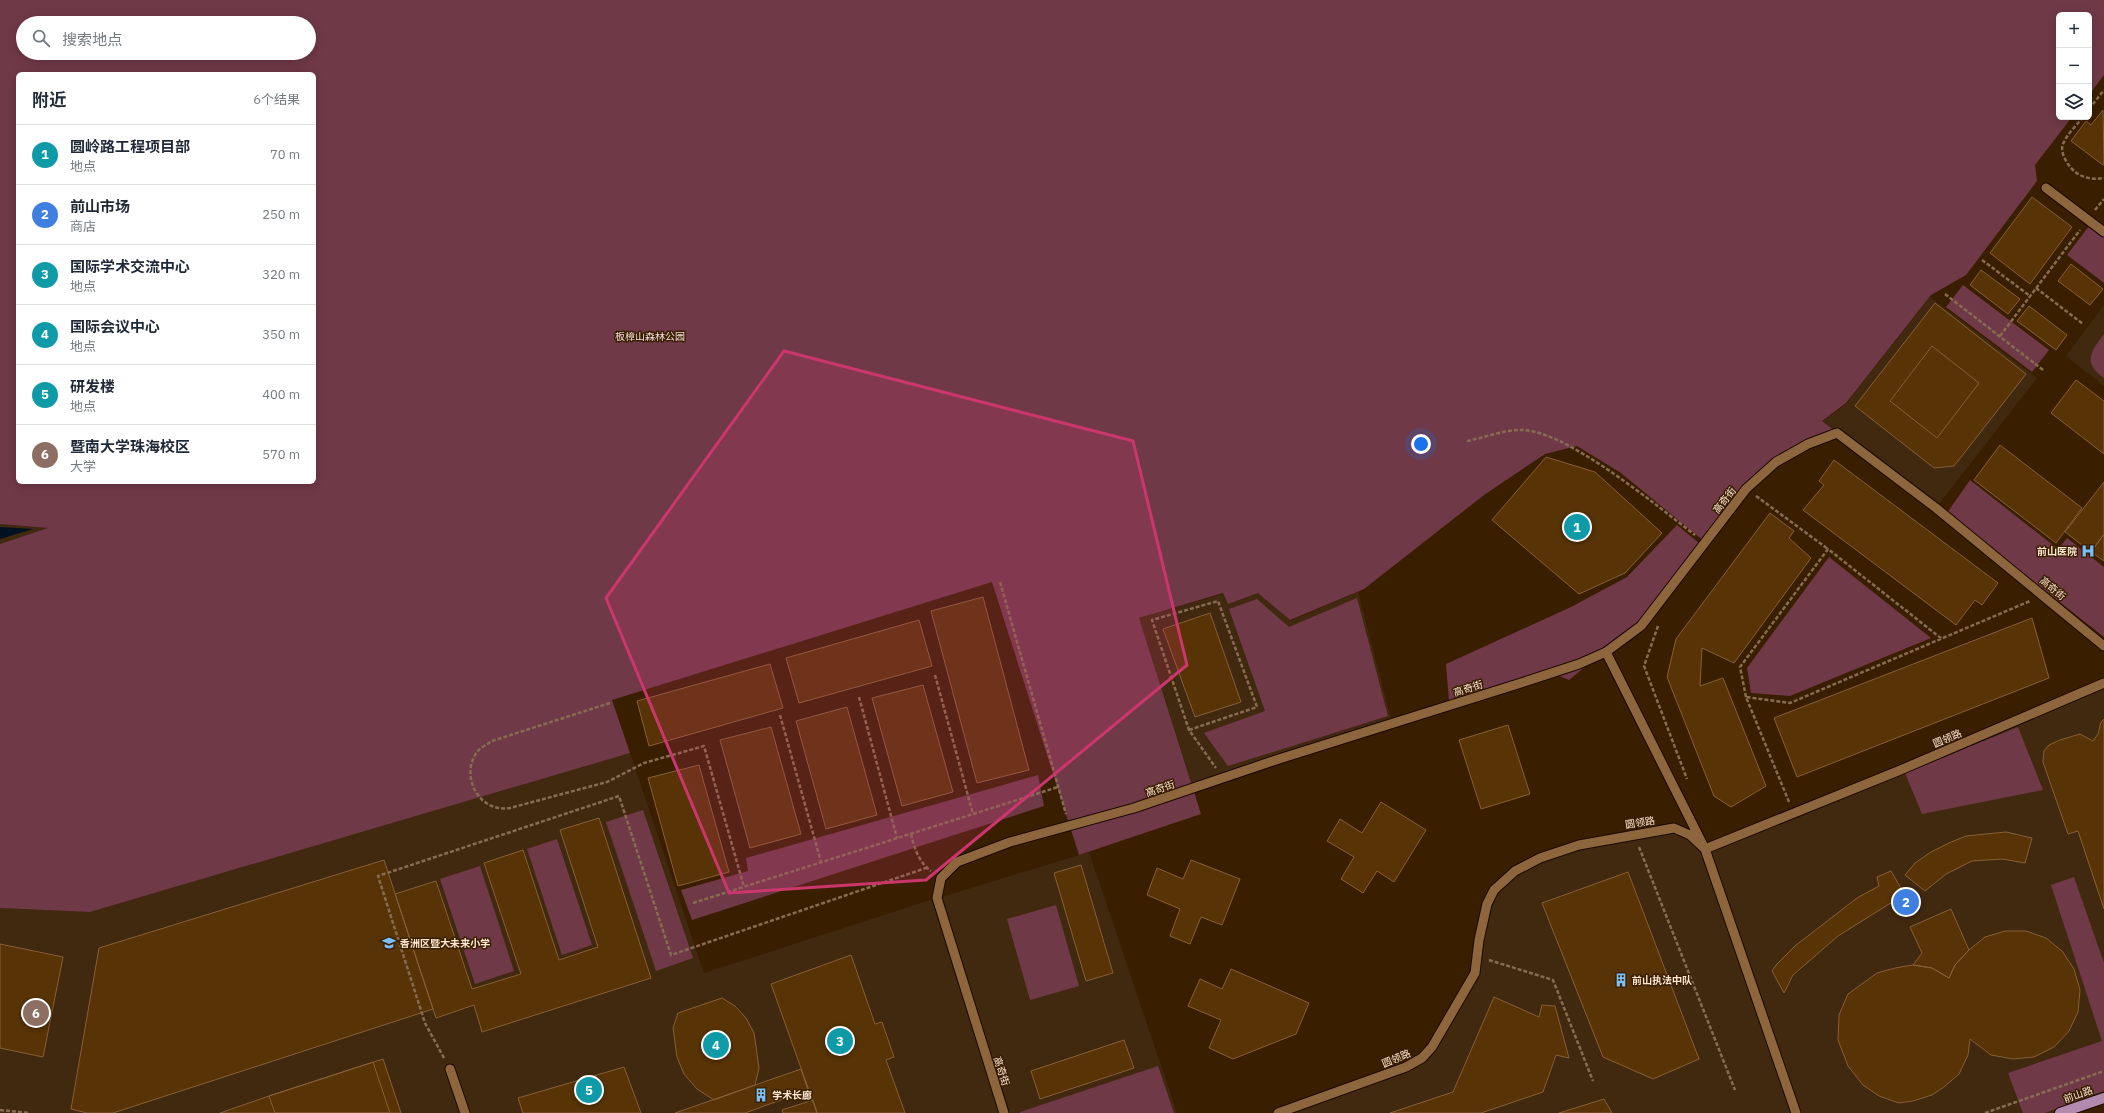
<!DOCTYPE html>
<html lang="zh">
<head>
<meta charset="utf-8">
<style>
	body { margin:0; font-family:"IBM Plex Sans","Noto Sans SC",sans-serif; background:#f6f6f7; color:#1f2937 }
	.controls { position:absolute; right:12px; top:12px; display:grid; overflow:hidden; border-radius:6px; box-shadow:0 2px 10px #0003 }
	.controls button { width:36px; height:36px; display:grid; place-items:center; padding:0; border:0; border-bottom:1px solid #e0e1e3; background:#fff; color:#1f2937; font:20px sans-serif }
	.you { position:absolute; left:1421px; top:444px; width:14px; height:14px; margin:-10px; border:3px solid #fff; border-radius:50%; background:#1a73e8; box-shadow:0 0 0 6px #1a73e833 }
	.badge { display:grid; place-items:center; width:26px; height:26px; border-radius:50%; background:#db2777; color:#fff; font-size:13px; font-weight:700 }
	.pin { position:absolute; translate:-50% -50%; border:2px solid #fff; box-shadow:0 1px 4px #0006 }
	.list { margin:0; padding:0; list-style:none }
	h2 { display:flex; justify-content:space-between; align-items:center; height:52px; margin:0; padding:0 16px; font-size:17px }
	h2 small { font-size:13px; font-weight:400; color:#747a83 }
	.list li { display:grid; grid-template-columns:26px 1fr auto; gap:12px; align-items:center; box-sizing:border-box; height:60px; padding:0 16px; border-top:1px solid #e0e1e3 }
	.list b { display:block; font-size:15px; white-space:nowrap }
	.list p { margin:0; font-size:13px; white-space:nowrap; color:#747a83 }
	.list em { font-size:13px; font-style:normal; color:#747a83 }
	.icon { flex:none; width:22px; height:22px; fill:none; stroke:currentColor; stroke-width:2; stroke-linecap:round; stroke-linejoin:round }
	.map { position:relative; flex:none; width:2104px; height:1113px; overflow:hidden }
	.search { position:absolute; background:#fff; box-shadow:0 2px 10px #0003; left:16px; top:16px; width:300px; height:44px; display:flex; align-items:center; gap:10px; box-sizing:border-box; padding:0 14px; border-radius:22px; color:#747a83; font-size:15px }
	.panel { position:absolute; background:#fff; box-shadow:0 2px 10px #0003; left:16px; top:72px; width:300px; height:412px; border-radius:6px }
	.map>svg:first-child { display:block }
	.built { fill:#412910 }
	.green { fill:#703947; fill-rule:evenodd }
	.water { fill:#001222 }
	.building { fill:#573305; stroke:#875f37 }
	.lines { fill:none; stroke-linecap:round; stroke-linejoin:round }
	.lane-casing { stroke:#1c0900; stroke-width:11 }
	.primary-casing { stroke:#1c0900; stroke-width:12 }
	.path { stroke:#876c52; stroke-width:2.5; stroke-dasharray:4 2; stroke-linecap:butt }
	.lane { stroke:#8e663e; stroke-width:9 }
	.primary { stroke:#b38aaf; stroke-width:10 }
	.marked { fill:#cb376d; fill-opacity:0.2; stroke:#cb376d; stroke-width:3; stroke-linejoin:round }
	.labels { text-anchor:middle; stroke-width:3; stroke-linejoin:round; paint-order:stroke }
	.park-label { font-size:10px; fill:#f5dde1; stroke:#3a1e00 }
	.street-label { font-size:10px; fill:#ffe7d2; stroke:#3a1e00 }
	.poi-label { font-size:10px; font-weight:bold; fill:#ffe7d2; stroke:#3a1e00; text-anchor:start }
</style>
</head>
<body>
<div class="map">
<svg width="2104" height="1113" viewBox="0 0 2104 1113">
	<rect width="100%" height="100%" fill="#3a1e00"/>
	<path class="built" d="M1930,297l107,81 -101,130 -114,-86 24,-18z
		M2104,305v81l-38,-30z
		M0,524l49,4 -49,16z
		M1358,592l34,131 -199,65 -54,-170 84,-24 5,10 31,-11 31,28z
		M2104,683v415l-44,15h-781l143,-55 53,-85 12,-69 28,-33 64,-26 95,-17 31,21z
		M630,753l74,220 233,-75 68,215h-1005v-205l90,4z
		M1089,852l88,261h-171l-68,-215z"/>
	<path class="green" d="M0,0h2104v75l-15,20v-80h-30v102h13l-37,48 2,16 -71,94 -35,20 -85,108 -24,18 15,12 -62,29 -70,80 -84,-69 -44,-27 -32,8 -61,41 -120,94 -74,31 -32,-27 -30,11 -5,-11 -84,25 62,196 -122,41 -87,-273 -380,118 18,53 -540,159 -90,-4v-364l48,-16 -48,-4zM23,23h286v30h-286zM18,74h296v408h-296z
		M2089,226l15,11v46l-37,-28z
		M1963,285l86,65 -17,22 -86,-65z
		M2104,334v44c-22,-15 -13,-27 0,-44z
		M1970,480l88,69 9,-11 37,29v70l-157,-124z
		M1677,525l22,18 -60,79 -70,58 -22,-9 -98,30 -3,-37 125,-57 56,-30z
		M1829,557l102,81 -141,58 -39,-3 -4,-25z
		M1357,598l31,118 -160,50 -24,-33 61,-22 -36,-102 28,-10 32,28z
		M2018,727l25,63 -121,24 -17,-41z
		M1038,775l6,31 -352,114 -11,-30 67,-19 -2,-13z
		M643,810l50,148 -37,13 -50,-149z
		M557,839l35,106 -30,10 -35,-106z
		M480,866l34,105 -39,13 -35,-105z
		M2074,877l30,86v128l-59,22h-22l-15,-40 94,-32 -51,-156z
		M1056,905l23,81 -49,14 -23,-81z
		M1158,1066l16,47h-154v-1z"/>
	<path class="water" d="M0,527l33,2 -33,10z"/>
	<path class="building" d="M2103,110l1,53 -1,2 -32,-24 15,-20 5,4z
		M2032,197l40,30 -42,57 -40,-31z
		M2071,264l32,25 -13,16 -32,-24z
		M1981,270l39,29 -12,15 -38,-29z
		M1935,303l91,71 -72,92 -20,2 -79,-62z
		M2029,306l38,29 -11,15 -39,-29z
		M1932,346l47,37 -42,55 -47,-37z
		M2076,380l28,21v53l-53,-41z
		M2000,445l82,63 -26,35 -82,-63z
		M1546,457l49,15 67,61 -37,40 -46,21 -87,-74z
		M1834,460l164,123 -16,22 -7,-5 -19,25 -153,-115 21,-25 -5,-4z
		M2104,482v52l-13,18 -26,-20z
		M1770,513l24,18 -5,7 22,20 -77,105 -32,-15 -2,38 23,-8 43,108 -35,21 -17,-11 -47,-119 9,-38z
		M2104,534v27l-13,-9z
		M983,597l46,173 -52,13 -46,-172z
		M1210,613l31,89 -46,15 -32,-88z
		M2032,618l17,60 -252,99 -23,-59z
		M919,620l13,46 -133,37 -13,-45z
		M770,664l13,44 -134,38 -12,-45z
		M923,685l30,107 -51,14 -30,-108z
		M847,707l30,108 -51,14 -30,-108z
		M2104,719v190l-26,-78 -10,3 -25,-72 1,-11 5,-6 11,-5 20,-6 13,7 5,-7 3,-12z
		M1508,725l22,69 -49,15 -22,-69z
		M771,727l30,107 -51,14 -30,-108z
		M699,765l30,107 -51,14 -30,-108z
		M1381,802l45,28 -32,52 -17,-11 -14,22 -22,-14 13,-22 -27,-16 13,-22 22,14z
		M599,818l52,160 -169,54 -8,-27 -38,13 -41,-124 41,-13 36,108 49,-15 -37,-111 39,-13 36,110 39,-13 -38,-117z
		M2006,832l26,6 -7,25 -23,-4 -30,2 -26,13 -21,17 -20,-16 10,-12 16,-11 18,-9 17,-7z
		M384,860l49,149 -320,104h-26l-16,-4 28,-161z
		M1191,860l49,19 -18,46 -21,-8 -11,27 -20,-8 10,-27 -33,-14 10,-27 26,11z
		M1081,865l32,108 -27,8 -32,-108z
		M1891,871l15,26 -17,7 -51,32 -45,39 -9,18 -12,-22 5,-7 18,-18 62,-48 22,-12 -2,-9z
		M1628,872l71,187 -46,20 -50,-22 -61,-154z
		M1951,909l18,41 -14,15 -6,13 -17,-10 -19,-3 9,-12 -12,-26z
		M2005,931h21l20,7 16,13 12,18 6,21 -2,22 -9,19 -15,16 -20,10 -21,2 -22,-4 -21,-16 -2,16 -9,19 -15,13 -12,8 -19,6 -14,2 -20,-7 -16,-11 -15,-19 -10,-26 1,-25 9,-21 29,-21 18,-5 18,-3 19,3 17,10 6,-13 14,-15 16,-13z
		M0,944l63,13 -20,100 -43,-9z
		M851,955l24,69 7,-2 12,35 -8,3 19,53h-88l-46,-129z
		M1231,969l78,34 -13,31 -63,25 -24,-11 12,-28 -33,-14 12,-27 22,10z
		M1494,997l45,20 3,-12 13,1 14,52 -13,-3 -13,37 -62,21h-91l63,-21z
		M722,998l13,8 11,12 8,15 5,35 -4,17 -41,15 -17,-11 -13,-15 -7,-17 -4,-29 5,-15z
		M1124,1040l10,28 -94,31 -9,-28z
		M383,1059l18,54h-181l49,-17z
		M373,1062l17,51h-115l-6,-17z
		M624,1067l17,46h-118l-5,-15z
		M801,1069l7,21 -63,23h-70z
		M1604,1099l8,14h-53z
		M813,1100l4,13h-34l-1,-3z"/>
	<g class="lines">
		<g class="lane-casing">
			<path id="lane" d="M2046,188l58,44
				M1606,652l99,197 91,264
				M450,1069l15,44
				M1004,1113l-67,-215 4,-20 16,-16 53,-20 124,-34 145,-49 242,-76 58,-19 27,-12 35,-26 105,-137 30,-27 32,-18 29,-11 99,75 168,138
				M1278,1113l128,-46 16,-9 10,-11 43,-74 4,-33 8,-36 7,-14 21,-19 25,-13 39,-13 95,-17 16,7 15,14 193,-78 206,-88"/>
		</g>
		<g class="primary-casing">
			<path id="primary" d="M2060,1113l44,-15"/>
		</g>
		<path class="path" d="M2089,109l15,-19
			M2083,117c-6,8 -15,16 -19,25 -3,4 -2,10 0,15 8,17 21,24 40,21
			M2095,210l9,-11
			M1982,260l48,36
			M2036,288l47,36
			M1945,294l98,76
			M2000,336l80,-106
			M1467,441c16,-3 36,-11 53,-11 44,-2 138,77 175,105
			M1756,496l72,53
			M1000,582l66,232
			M1658,626l-14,40 43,113
			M935,675l38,139
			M859,697l38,141
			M1746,697l-6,-30 88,-118 114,90
			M610,703l-118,38c-6,4 -13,7 -17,14 -14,25 6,58 35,53l97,-26 37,-19 60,-17 40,141
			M780,715l41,147
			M1189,730l68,-23 -39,-106 -66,19 37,110 27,38
			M1789,802l-43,-105 44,6 240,-102
			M911,834c3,13 8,29 20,37
			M1639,847l96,243
			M693,903l365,-116
			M1489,960l64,20 40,101
			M444,1058l-19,-35 -47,-147 241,-80 52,159 255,-87
			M0,1110l30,3
			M1985,1113l119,-42"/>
		<use href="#lane" class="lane"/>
		<use href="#primary" class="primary"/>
	</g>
	<path class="marked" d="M784,351l349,90 54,224 -261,215 -197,13 -123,-295z"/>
	<defs>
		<g id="hospital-bare" transform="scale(1.08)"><path d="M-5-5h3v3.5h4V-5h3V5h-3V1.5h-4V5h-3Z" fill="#7abff8" stroke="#3a1e00" stroke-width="2.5" paint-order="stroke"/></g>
		<g id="school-bare" transform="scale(1.08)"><path d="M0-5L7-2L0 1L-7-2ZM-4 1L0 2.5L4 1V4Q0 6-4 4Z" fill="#7abff8" stroke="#3a1e00" stroke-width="2.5" paint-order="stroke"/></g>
		<g id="building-bare" transform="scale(1.08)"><path d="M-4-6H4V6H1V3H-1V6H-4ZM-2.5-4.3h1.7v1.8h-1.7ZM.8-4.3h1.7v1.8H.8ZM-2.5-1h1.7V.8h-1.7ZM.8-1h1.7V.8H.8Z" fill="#7abff8" stroke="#3a1e00" stroke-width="2.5" paint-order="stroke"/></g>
	</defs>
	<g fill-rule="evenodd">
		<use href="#hospital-bare" x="2088" y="551"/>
		<use href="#school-bare" x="389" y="943"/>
		<use href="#building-bare" x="1621" y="980"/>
		<use href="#building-bare" x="761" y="1095"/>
	</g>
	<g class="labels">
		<g class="park-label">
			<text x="650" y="340">板樟山森林公园</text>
		</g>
		<g class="street-label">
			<text transform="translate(1724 500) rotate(-52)" y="4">高奇街</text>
			<text transform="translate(2053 588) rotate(40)" y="4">高奇街</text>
			<text transform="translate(1468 688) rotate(-17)" y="4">高奇街</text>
			<text transform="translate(1947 738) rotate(-23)" y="4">圆领路</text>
			<text transform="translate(1160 788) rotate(-19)" y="4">高奇街</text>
			<text transform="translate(1640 822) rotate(-9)" y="4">圆领路</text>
			<text transform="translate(1396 1058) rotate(-23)" y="4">圆领路</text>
			<text transform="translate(1002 1071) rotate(72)" y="4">高奇街</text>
			<text transform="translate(2078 1094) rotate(-19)" y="4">前山路</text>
		</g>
		<g class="poi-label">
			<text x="2077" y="555" text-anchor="end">前山医院</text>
			<text x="400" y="947">香洲区暨大未来小学</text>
			<text x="1632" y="984">前山执法中队</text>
			<text x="772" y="1099">学术长廊</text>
		</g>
	</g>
</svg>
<div class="controls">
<button>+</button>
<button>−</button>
<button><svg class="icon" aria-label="layers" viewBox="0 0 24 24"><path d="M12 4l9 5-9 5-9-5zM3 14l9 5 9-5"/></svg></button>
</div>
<div class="you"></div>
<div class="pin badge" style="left:1577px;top:527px;background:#0f9aa8">1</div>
<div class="pin badge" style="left:1906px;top:902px;background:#3f7fe0">2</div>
<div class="pin badge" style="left:840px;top:1041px;background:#0f9aa8">3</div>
<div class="pin badge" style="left:716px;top:1045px;background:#0f9aa8">4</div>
<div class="pin badge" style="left:589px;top:1090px;background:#0f9aa8">5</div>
<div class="pin badge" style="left:36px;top:1013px;background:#8d6e63">6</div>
<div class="search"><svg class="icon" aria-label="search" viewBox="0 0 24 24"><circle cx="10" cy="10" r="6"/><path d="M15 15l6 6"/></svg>搜索地点</div>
<section class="panel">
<h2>附近<small>6个结果</small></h2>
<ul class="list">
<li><span class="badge" style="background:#0f9aa8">1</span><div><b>圆岭路工程项目部</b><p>地点</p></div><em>70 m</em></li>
<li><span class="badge" style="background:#3f7fe0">2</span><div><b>前山市场</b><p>商店</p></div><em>250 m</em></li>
<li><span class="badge" style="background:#0f9aa8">3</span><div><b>国际学术交流中心</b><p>地点</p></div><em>320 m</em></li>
<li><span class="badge" style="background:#0f9aa8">4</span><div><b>国际会议中心</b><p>地点</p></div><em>350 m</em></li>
<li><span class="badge" style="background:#0f9aa8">5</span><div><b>研发楼</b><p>地点</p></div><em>400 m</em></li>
<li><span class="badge" style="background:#8d6e63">6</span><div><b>暨南大学珠海校区</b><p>大学</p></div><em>570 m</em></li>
</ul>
</section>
</div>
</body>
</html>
